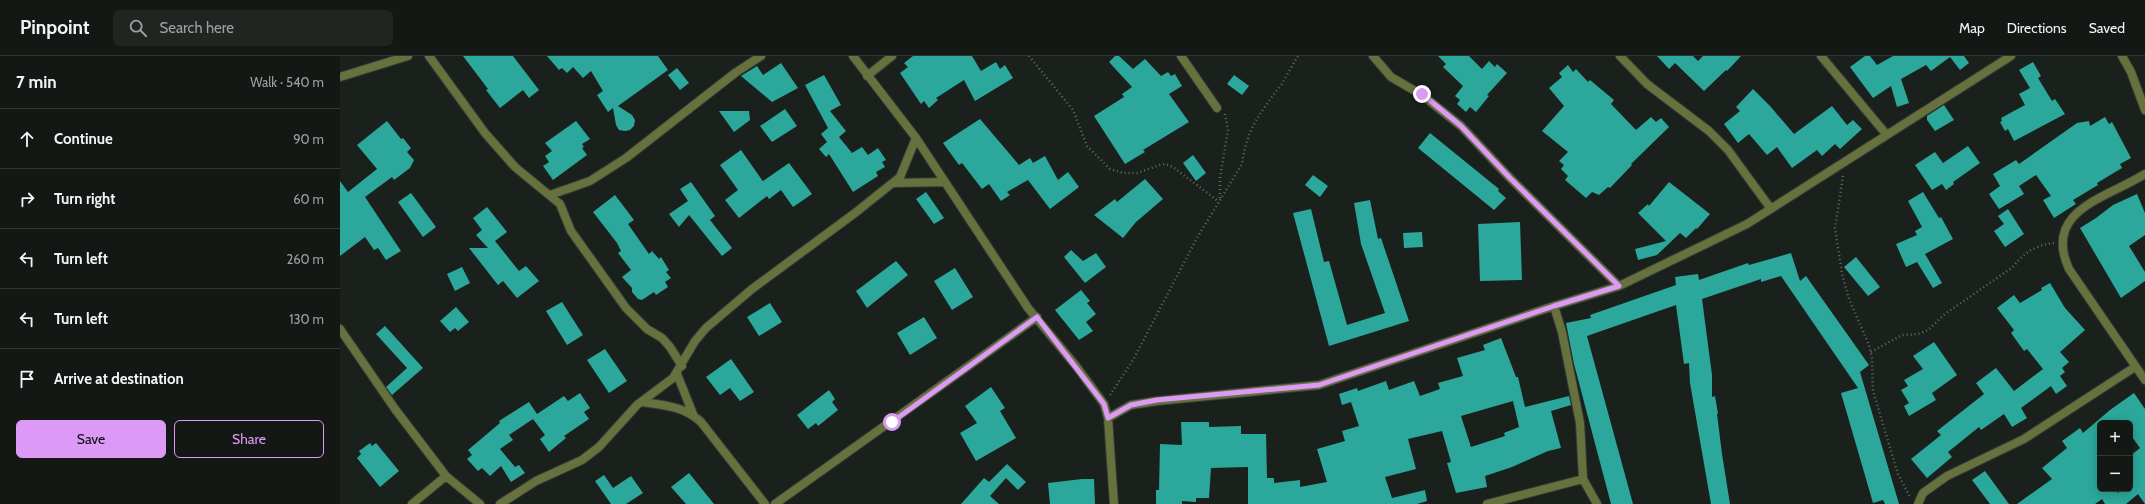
<!DOCTYPE html>
<html lang="en">
<head>
<meta charset="utf-8">
<style>
	body { margin:0; font-family:Cabin,sans-serif; background:#212522; color:#f1f3f6 }
	.controls { position:absolute; right:12px; bottom:12px; display:grid; overflow:hidden; border-radius:6px; box-shadow:0 2px 10px #0003 }
	.controls button { width:36px; height:36px; display:grid; place-items:center; padding:0; border:0; border-bottom:1px solid #333734; background:#141814; color:#f1f3f6; font:20px sans-serif }
	.stop { position:absolute; width:12px; height:12px; margin:-9px; border:3px solid #dc99f5; border-radius:50%; background:#fff }
	.stop.end { background:#dc99f5; border-color:#fff; box-shadow:0 1px 4px #0008 }
	.list { margin:0; padding:0; list-style:none }
	h2 { display:flex; justify-content:space-between; align-items:center; height:52px; margin:0; padding:0 16px; font-size:17px }
	h2 small { font-size:13px; font-weight:400; color:#9da0a0 }
	.list li { display:grid; grid-template-columns:26px 1fr auto; gap:12px; align-items:center; box-sizing:border-box; height:60px; padding:0 16px; border-top:1px solid #333734 }
	.list b { display:block; font-size:15px; white-space:nowrap }
	.list em { font-size:13px; font-style:normal; color:#9da0a0 }
	.actions { display:flex; gap:8px; padding:12px 16px }
	.actions a { flex:1; padding:9px 0; border:1px solid #dc99f5; border-radius:6px; text-align:center; font-size:14px; color:#dc99f5 }
	.actions .main { background:#dc99f5; color:#111 }
	.icon { flex:none; width:22px; height:22px; fill:none; stroke:currentColor; stroke-width:2; stroke-linecap:round; stroke-linejoin:round }
	.map { position:relative; flex:none; width:1805px; height:448px; overflow:hidden }
	header { display:flex; align-items:center; gap:24px; box-sizing:border-box; height:56px; padding:0 20px; background:#141814; border-bottom:1px solid #333734 }
	header strong { font-size:19px }
	nav { display:flex; gap:22px; margin-inline-start:auto; font-size:14px }
	.search { width:280px; height:36px; background:#212522; display:flex; align-items:center; gap:10px; box-sizing:border-box; padding:0 14px; border-radius:6px; color:#9da0a0; font-size:15px }
	main { display:flex }
	aside { flex:1; background:#141814 }
	.map>svg:first-child { display:block }
	.building { fill:#2ba89b; fill-rule:evenodd }
	.lines { fill:none; stroke-linecap:round; stroke-linejoin:round }
	.street-casing { stroke:#363c37; stroke-width:10 }
	.path { stroke:#636964; stroke-width:2.5; stroke-dasharray:1 3; stroke-linecap:butt }
	.street { stroke:#67713d; stroke-width:8 }
	.route { stroke:#dc99f5; stroke-width:5 }
</style>
</head>
<body>
<header>
<strong>Pinpoint</strong>
<div class="search"><svg class="icon" aria-label="search" viewBox="0 0 24 24"><circle cx="10" cy="10" r="6"/><path d="M15 15l6 6"/></svg>Search here</div>
<nav><a>Map</a><a>Directions</a><a>Saved</a></nav>
</header>
<main>
<aside>
<h2>7 min<small>Walk · 540 m</small></h2>
<ul class="list">
<li><svg class="icon" aria-label="ahead" viewBox="0 0 24 24"><path d="M12 20V5M6 11l6-6 6 6"/></svg><div><b>Continue</b></div><em>90 m</em></li>
<li><svg class="icon" aria-label="right" viewBox="0 0 24 24"><path d="M7 20v-9h11M14 6l5 5-5 5"/></svg><div><b>Turn right</b></div><em>60 m</em></li>
<li><svg class="icon" aria-label="left" viewBox="0 0 24 24"><path d="M17 20v-9H6M10 6l-5 5 5 5"/></svg><div><b>Turn left</b></div><em>260 m</em></li>
<li><svg class="icon" aria-label="left" viewBox="0 0 24 24"><path d="M17 20v-9H6M10 6l-5 5 5 5"/></svg><div><b>Turn left</b></div><em>130 m</em></li>
<li><svg class="icon" aria-label="arrive" viewBox="0 0 24 24"><path d="M6 21V4h12l-3 4 3 4H6"/></svg><div><b>Arrive at destination</b></div></li>
</ul>
<div class="actions"><a class="main">Save</a><a>Share</a></div>
</aside>
<div class="map">
<svg width="1805" height="448" viewBox="0 0 1805 448">
	<rect width="100%" height="100%" fill="#1a201b"/>
	<path class="building" d="M123,0h50l26,34 -10,8 -6,-8 -23,18 -14,-18 2,-1z
		M207,0h111l10,14 -50,36 14,9 3,5 -1,6 -4,4 -5,1 -6,-1 -3,-5 -3,-17 -5,4 -11,-17 6,-4 -12,-20 -8,7 -10,-11 -6,6 -5,-5 -3,2z
		M573,0h59l9,15 15,-9 4,7 5,-4 8,13 -38,23 -11,-21 -28,18 2,2 -9,8 -5,-7 -3,3 -21,-31 8,-6 -4,-4z
		M775,0h4l14,13 12,-10 16,17 7,-4 3,4 4,-2 7,12 -13,8 20,28 -46,28 2,2 -20,12 -31,-48 30,-19 -2,-3 10,-7 -23,-25z
		M1098,0h31l13,13 7,-8 6,6 2,-3 10,9 -20,22 2,1 -13,16 -6,-5 -4,5 -9,-8 3,-4 -5,-4 8,-10 -20,-19 3,-3z
		M1317,0h36l5,5 5,-5h38l-14,15 -1,-1 -22,21 -29,-28 -6,6z
		M1525,0h5l7,9 16,-9h71l5,7 -9,7 -10,-13 -19,14 -5,-6 -25,14 8,24 -12,4 -6,-21 -18,12 -23,-31z
		M1693,6l8,14 -3,2 14,23 3,-2 10,15 -51,27 -6,-12 -3,2 -5,-9 2,-1 -1,-3 24,-13 -6,-11 11,-6 -11,-18z
		M441,7l17,25 -26,14 -31,-26 16,-10 6,9z
		M1228,9l5,7 3,-3 12,13 2,-2 24,20 -3,4 25,26 15,-13 5,5 5,-4 8,9 -38,37 1,1 -22,23 -2,-1 -9,8 -7,-3 -6,6 -21,-18 3,-4 -7,-7 3,-4 -5,-4 9,-9 -26,-21 22,-25 -15,-18 13,-11 -3,-4z
		M337,12l12,15 -9,7 -12,-15z
		M484,19l17,30 -11,6 16,20 -7,6 13,16 10,-6 6,8 10,-7 8,12 -4,2 3,5 -9,5 2,4 -25,16 -24,-38 -3,3 -7,-8 8,-7 -6,-8 7,-6 -23,-43z
		M894,19l15,11 -7,9 -15,-11z
		M1413,33l17,17 24,28 38,-28 15,19 6,-5 9,9 -22,20 -5,-5 -13,12 -5,-6 -25,18 -15,-21 -10,8 -18,-21 -11,9 -14,-19 16,-13 -4,-4z
		M1604,49l10,15 -19,11 -8,-11v-4z
		M445,53l12,17 -25,16 -12,-16z
		M379,55h30l1,9 -16,12z
		M1765,61l4,7 3,-2 19,36 -11,6 2,4 -25,15 1,2 -25,15 3,4 -22,14 -11,-18 8,-4 -15,-21 -17,11 5,8 -25,15 -10,-15 11,-8 -7,-12 23,-14 3,4 58,-41 12,-2 1,5z
		M640,63l39,46 11,-7 3,5 12,-7 13,24 10,-8 11,15 -29,22 -22,-29 -21,12 3,3 -9,6 -12,-17 -7,5 -20,-26 -3,2 -16,-22z
		M47,65l14,18 2,-1 8,10 -4,4 7,8 -4,8 -16,12 -2,-3 -27,20 36,54 -15,9 -8,-12 -4,2 -9,-13 -25,19v-75l8,11 29,-23 -20,-24z
		M236,65l14,18 -8,5 2,3 -2,1 5,7 -34,25 -10,-14 6,-4 -4,-6 7,-5 -7,-8z
		M1090,77l69,56 -1,2 8,7 -12,12 -76,-62z
		M1628,90l12,17 -27,19 1,2 -8,6 -4,-6 -10,6 -17,-25 20,-13 8,11z
		M401,94l21,30 1,1 26,-18 23,31 -19,13 -12,-17 -12,9 -2,-3 -28,22 -14,-18 13,-10 -18,-25z
		M853,99l13,18 -10,8 -13,-18z
		M973,119l15,11 -8,11 -15,-12z
		M805,123l18,20 -27,23 -13,16 -29,-23 21,-16 2,3z
		M351,126l24,34 -5,4 22,28 -10,8 -33,-41 -10,12 -10,-13 19,-13 -8,-12z
		M1329,126l41,32 -13,15 -1,-1 -10,10 -6,-5 -23,22 -19,5 -3,-11 31,-8 -28,-28 10,-9 1,2z
		M586,136l18,26 -10,6 -18,-25z
		M1583,136l16,26 2,-1 12,22 -28,15 17,29 -9,5 -16,-26 -11,5 -10,-23 21,-9 -2,-4 7,-4 -14,-26z
		M71,137l25,34 -13,10 -25,-35z
		M1797,138l8,19v22l-16,11 16,26v9l-24,17 -41,-70 16,-10 17,-13z
		M275,139l19,25 -6,4 21,30 3,-3 7,8 2,-2 8,13 -3,2 5,6 -6,4 3,5 -12,8 -2,-3 -12,8 -4,-1 -6,-7v-4l-10,-11 9,-7 -13,-17 3,-2 -4,-8 -24,-31z
		M1030,144l8,39 3,-1 28,83 -80,25 -36,-133 18,-4 13,53 5,-1 18,64 38,-12 -24,-69 -7,-41z
		M147,151l20,25 -12,9 24,30 7,-5 13,15 -22,17 -14,-17 -5,4 -29,-37h19l-12,-13 6,-5 -9,-12z
		M1668,153l16,25 -19,13 -11,-16 10,-7 -6,-8z
		M1180,166l2,58 -42,1 -2,-57z
		M1082,176l1,15 -19,1 -1,-15z
		M731,194l12,11 13,-8 10,14 -21,16 -21,-26z
		M1451,197l9,28 6,-5 63,89 -9,7 39,132h-14l-2,-4 -10,3 -32,-110 17,-5 -77,-112 -20,6v-3l-59,20 10,76v22l3,-1 3,18h-1l5,40 8,50h-19l-21,-121 -1,-20 -5,1 -8,-59 -89,31 46,168h-22l-37,-140 -8,-41 25,-5 -1,-3 86,-30 -1,-8 23,-3 1,6 49,-17 1,2z
		M1516,201l24,30 -12,9 -24,-29z
		M556,205l12,14 -41,33 -11,-17z
		M122,211l8,16 -15,8 -8,-17z
		M615,212l18,29 -21,13 -18,-29z
		M1710,227l15,25 20,22 -25,22 9,10 -7,6 3,4 -5,4 7,10 -11,8 -5,-8 -30,22 6,10 -15,9 -8,-13 -23,16 -2,-3 -31,25 4,5 -25,21 -16,-19 30,-24 -4,-4 47,-37 -8,-11 20,-15 18,23 29,-22 -16,-20 -3,2 -13,-18 3,-3 -17,-22 17,-13 6,8 22,-13 -1,-2z
		M741,234l9,11 -3,2 9,11 -10,8 7,9 -14,9 -24,-30z
		M222,246l21,33 -16,10 -21,-34z
		M430,247l12,19 -23,14 -12,-19z
		M116,251l13,15 -11,9 -3,-3 -5,4 -10,-11z
		M584,261l13,21 -27,17 -13,-22z
		M45,270l38,42 -31,27 -6,-8 21,-19 -31,-34z
		M1161,282l15,39h2l7,30 44,-11 2,9 -20,6 10,37 -13,3 -36,16 -27,9 2,11 -31,6 -9,-30 4,-1 -9,-31 -34,8 8,30 -31,8 7,21 33,-8 2,11 -10,3h-169v-37l-37,1 -2,30h-13v4l-14,-1v3h-26v-14h3l1,-46 22,1 -1,-23h28v5l32,-1v8h25l1,44h7v5l26,-3v7l27,-5 -10,-33 28,-8 -3,-10 17,-5 -8,-24 -9,3 -3,-11 18,-6 1,3 28,-10 3,9 25,-9 6,15 20,-7 -2,-6 25,-7 -6,-18 28,-8 -2,-5zM1173,345l6,26 -15,6 1,3 -34,11 -10,-31z
		M1594,286l23,33 -25,18 4,7 -27,16 -5,-10 5,-3 -8,-13 7,-4 -4,-6 19,-11 -10,-13z
		M265,293l22,32 -18,12 -22,-33z
		M391,303l23,33 -14,9 -10,-13 -10,7 -14,-18z
		M651,331l14,21 -5,3 16,27 -40,23 -16,-28 17,-10 -12,-17z
		M489,334l6,9 -3,3 6,8 -20,16 -2,-3 -8,6 -11,-14z
		M240,337l10,15 -6,4 5,7 -25,17 2,2 -17,14 -9,-13 5,-4 -12,-16 -24,16 4,5 -13,9 15,18 4,-2 6,8 -14,9 -10,-16 -11,10 -8,-8 -4,3 -11,-12 5,-4 -4,-5 32,-27 -1,-2 30,-19 8,12 27,-18 4,5z
		M1794,337l11,16v95l-7,-10 -12,10h-21l-3,-5 -7,5h-78l35,-25 -10,-11 25,-20 -5,-7 18,-13 3,5 27,-23zM1760,367h30v11l10,14 -10,8v33h-7l-5,4 -3,-4h-15z
		M30,387l2,3 4,-3 23,28 -19,16 -23,-29 4,-4 -2,-3z
		M667,408l19,18 -8,8 -12,-12 -16,18 9,8h-38l23,-26 5,4z
		M1645,415l24,33h-19l-18,-24z
		M349,417l25,31h-28l-15,-17z
		M264,419l9,13 18,-12 12,17 -17,11h-15l-16,-23z
		M742,423h12l1,25h-45l-2,-21z"/>
	<g class="lines">
		<g class="street-casing">
			<path id="street" d="M89,0l56,77 30,34 45,37 11,27 55,77 21,21 15,9 8,9 12,19
				M513,0l63,82 112,170 48,58 28,38 4,14 6,86
				M841,0l36,52
				M1033,0l18,21 31,18 39,31 49,52 109,108
				M1280,0l27,28 62,47 19,19 43,59
				M1481,0l65,78
				M1782,0l9,16 14,38
				M527,20l25,-20
				M0,21l68,-21
				M1805,118c-38,24 -103,36 -76,95l76,111
				M554,127l51,-1
				M210,139l40,-14 36,-23 109,-85 26,-17
				M1214,250l8,26 18,91 3,56 14,25
				M0,273l55,80 51,67 34,28
				M337,318l16,40
				M302,346c21,3 42,4 59,20l64,82
				M768,362l23,-13 26,-4 162,-16 235,-79 65,-20 128,-62 264,-168
				M72,448l34,-28
				M160,448l36,-23 46,-21 17,-13 38,-42 36,-27 22,-37 11,-13 46,-39 103,-76 45,-36 16,-39
				M435,448l262,-187
				M1147,448l96,-25
				M1578,448l5,-11 24,-17 77,-37 111,-72"/>
		</g>
		<path class="path" d="M689,0l44,54 14,36 23,23 13,4h14l23,-8 5,-1 8,3 45,34
			M1503,120l-8,52 7,46 7,25 20,46 3,14 1,32 25,83 12,23
			M880,142v-20l8,-48 -3,-16
			M1531,296l31,-17 16,-1 10,-4 17,-16 68,-47c10,-14 23,-22 41,-24
			M770,339l23,-35 64,-122 45,-74c5,-36 18,-51 39,-79 6,-9 11,-20 17,-29"/>
		<use href="#street" class="street"/>
	</g>
	<g class="lines">
		<path class="route" d="M552,366l145,-105 67,87 4,14 23,-13 26,-5 162,-15 235,-79 65,-20 -109,-108 -49,-52 -39,-32"/>
	</g>
</svg>
<div class="controls">
<button>+</button>
<button>−</button>
</div>
<div class="stop" style="left:552px;top:366px"></div>
<div class="stop end" style="left:1082px;top:38px"></div>
</div>
</main>
</body>
</html>
